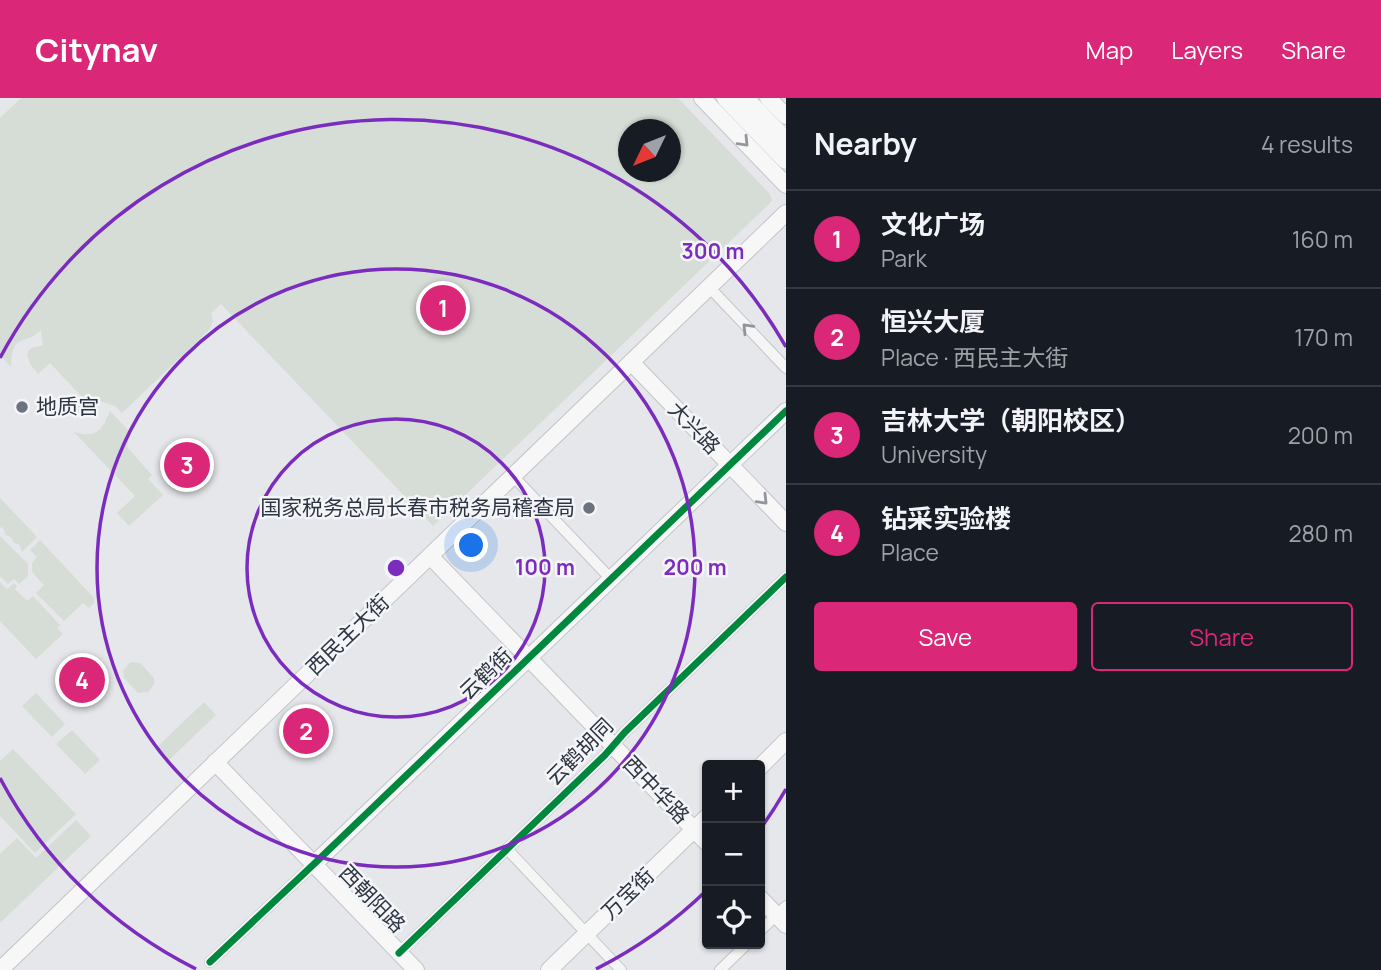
<!DOCTYPE html>
<html lang="en">
<head>
<meta charset="utf-8">
<style>
	body { margin:0; font-family:Manrope,"Noto Sans SC",sans-serif; background:#242831; color:#f1f3f6 }
	.controls { position:absolute; right:21px; bottom:21px; display:grid; overflow:hidden; border-radius:7px; box-shadow:0 2px 5px #0004 }
	.controls button { width:63px; height:63px; display:grid; place-items:center; padding:0; border:0; border-bottom:2px solid #363941; background:#171b24; color:#f1f3f6; font:35px sans-serif }
	.compass { position:absolute; left:618px; top:21px; width:63px; height:63px; border-radius:50%; background:#171b24; box-shadow:0 2px 5px #0004; rotate:227deg }
	.you { position:absolute; left:472px; top:448px; width:24px; height:24px; margin:-18px; border:5px solid #fff; border-radius:50%; background:#1a73e8; box-shadow:0 0 0 10px #1a73e833 }
	.badge { display:grid; place-items:center; width:46px; height:46px; border-radius:50%; background:#db2777; color:#fff; font-size:23px; font-weight:700 }
	.pin { position:absolute; translate:-50% -50%; border:4px solid #fff; box-shadow:0 2px 7px #0006 }
	.list { margin:0; padding:0; list-style:none }
	h2 { display:flex; justify-content:space-between; align-items:center; height:91px; margin:0; padding:0 28px; font-size:30px }
	h2 small { font-size:23px; font-weight:400; color:#9ea1a6 }
	.list li { display:grid; grid-template-columns:46px 1fr auto; gap:21px; align-items:center; box-sizing:border-box; height:98px; padding:0 28px; border-top:2px solid #363941 }
	.list b { display:block; font-size:26px; white-space:nowrap }
	.list p { margin:0; font-size:23px; white-space:nowrap; color:#9ea1a6 }
	.list em { font-size:23px; font-style:normal; color:#9ea1a6 }
	.actions { display:flex; gap:14px; padding:21px 28px }
	.actions a { flex:1; padding:16px 0; border:2px solid #db2777; border-radius:7px; text-align:center; font-size:24px; color:#db2777 }
	.actions .main { background:#db2777; color:#fff }
	.icon { flex:none; width:38px; height:38px; fill:none; stroke:currentColor; stroke-width:2; stroke-linecap:round; stroke-linejoin:round }
	.map { position:relative; flex:none; width:786px; height:872px; overflow:hidden }
	header { display:flex; align-items:center; gap:42px; box-sizing:border-box; height:98px; padding:0 35px; background:#db2777; color:#fff }
	header strong { font-size:33px }
	nav { display:flex; gap:38px; margin-inline-start:auto; font-size:24px }
	main { display:flex }
	aside { flex:1; background:#171b24 }
	.map>svg:first-child { display:block }
	.green { fill:#d6ddd6; fill-rule:evenodd }
	.lines { fill:none; stroke-linecap:round; stroke-linejoin:round }
	.street-casing { stroke:#c3c5c8; stroke-width:12 }
	.secondary-casing { stroke:#c3c5c8; stroke-width:18 }
	.primary-casing { stroke:#c2c4c7; stroke-width:19 }
	.street { stroke:#f5f5f6; stroke-width:10 }
	.secondary { stroke:#f7f7f8; stroke-width:16 }
	.primary { stroke:#f7f7f8; stroke-width:18 }
	.cycleway-casing { stroke:#f4f5f8; stroke-width:11 }
	.cycleway { stroke:#00873e; stroke-width:7 }
	.oneway { stroke:#92969d }
	.oneway2 { stroke:#91949c }
	.ring { fill:none; stroke:#7b2cbf; stroke-width:3.5 }
	.poi-dot { fill:#6d737d; stroke:#f4f5f8; stroke-width:2.5 }
	.labels { text-anchor:middle; stroke-width:5; stroke-linejoin:round; paint-order:stroke }
	.poi-label { font-size:21px; fill:#2d3442; stroke:#f4f5f8; text-anchor:start }
	.street-label { font-size:21px; fill:#2d3442; stroke:#f4f5f8 }
	.centre { fill:#7b2cbf; stroke:#f4f5f8; stroke-width:3.5 }
	.ring-label { font-size:21px; text-anchor:middle; font-weight:bold; fill:#7b2cbf; stroke:#f4f5f8; stroke-width:5; stroke-linejoin:round; paint-order:stroke }
</style>
</head>
<body>
<header>
<strong>Citynav</strong>
<nav><a>Map</a><a>Layers</a><a>Share</a></nav>
</header>
<main>
<div class="map">
<svg width="786" height="872" viewBox="0 0 786 872">
	<rect width="100%" height="100%" fill="#e5e7ea"/>
	<path class="green" d="M21,0h657l92,96 2,6 -3,4 -336,322 -212,-222 -10,9 2,8 -3,8 -88,84 -7,-7 -18,-6c-2,21 -13,20 -27,7l11,-11 -31,-33 -12,11 -8,-10 -3,-9c2,-9 9,-9 16,-9l-2,-16c-17,17 -29,1 -30,37l-11,-12v-237zM628,32h42v42h-42z
		M110,313l20,21 -3,15 25,28 -4,4 15,16 -34,31 -12,-13 18,-17 -61,-64c23,7 28,-2 36,-21z
		M0,400l37,39 -15,15 -3,-8 -5,-1 -3,-6 -5,-2 -3,-7 -3,-1z
		M0,438l28,28v12l-9,8 -5,-5 -6,5 -8,-8z
		M40,442l54,58v5l-5,5 -6,-5 -19,18 -28,-28 8,-8 -12,-13v-9l5,-6 -7,-7z
		M0,484l7,7 7,-6 3,3 -2,3 12,12 6,-5 27,29 -3,3 6,6 -27,25 -36,-38z
		M130,564l10,1 14,15v6l-6,8 -10,1 -14,-15 -1,-7z
		M36,595l29,31 -13,13 -30,-31z
		M204,604l12,13 -49,47 -12,-13z
		M72,632l28,30 -15,14 -29,-30z
		M13,651l63,65 -41,39 -35,-37v-55z
		M76,722l15,16 -91,87v-69l17,-16 19,20z"/>
	<g class="lines">
		<g class="street-casing">
			<path id="street" d="M709,189l77,81
				M513,378l98,103
				M507,751l114,121
				M760,833l26,-25
				M399,855l206,-198 20,-23 161,-155
				M210,864l104,-98
				M720,872l27,-26"/>
		</g>
		<g class="secondary-casing">
			<path id="secondary" d="M702,0l84,87
				M768,0l18,18
				M631,264l155,161
				M430,458l277,287
				M215,664l201,208
				M760,669l26,-26
				M314,766l472,-453
				M760,800l26,27
				M0,872l786,-757
				M549,872l158,-153"/>
		</g>
		<g class="primary-casing">
			<path id="primary" d="M726,0l60,62
				M744,0l42,43"/>
		</g>
		<use href="#street" class="street"/>
		<use href="#secondary" class="secondary"/>
		<use href="#primary" class="primary"/>
		<g class="cycleway-casing">
			<path id="cycleway" d="M399,855l206,-198 20,-23 161,-155
				M210,864l104,-98 472,-453"/>
		</g>
		<use href="#cycleway" class="cycleway"/>
	</g>
	<defs><path id="oneway-chevron" d="M-2-3.5L2.5 0L-2 3.5" fill="none" stroke-width="1.6" stroke-linecap="round" stroke-linejoin="round" transform="scale(1.75)"/></defs>
	<g class="oneway">
		<use href="#oneway-chevron" transform="translate(744 44) rotate(46)"/>
		<use href="#oneway-chevron" transform="translate(763 402) rotate(46)"/>
	</g>
	<use class="oneway2" href="#oneway-chevron" transform="translate(747 230) rotate(-134)"/>
	<g class="ring">
		<circle cx="396" cy="470" r="149"/>
		<circle cx="396" cy="470" r="299"/>
		<path d="M786 691A448 448 0 0 1 761 730M707 792A448 448 0 0 1 596 871M196 871A448 448 0 0 1 0 680M0 260A448 448 0 0 1 786 249"/>
	</g>
	<g class="poi-dot">
		<circle cx="22" cy="309" r="7"/>
		<circle cx="589" cy="410" r="7"/>
	</g>
	<g class="labels">
		<g class="poi-label">
			<text x="36" y="316">地质宫</text>
			<text x="575" y="417" text-anchor="end">国家税务总局长春市税务局稽查局</text>
		</g>
		<g class="street-label">
			<text transform="translate(694 330) rotate(46)" y="7">大兴路</text>
			<text transform="translate(348 537) rotate(-44)" y="7">西民主大街</text>
			<text transform="translate(486 576) rotate(-44)" y="7">云鹤街</text>
			<text transform="translate(580 654) rotate(-45)" y="7">云鹤胡同</text>
			<text transform="translate(656 692) rotate(46)" y="7">西中华路</text>
			<text transform="translate(628 796) rotate(-44)" y="7">万宝街</text>
			<text transform="translate(372 801) rotate(46)" y="7">西朝阳路</text>
		</g>
	</g>
	<circle cx="396" cy="470" r="10" class="centre"/>
	<g class="ring-label">
		<text x="713" y="161">300 m</text>
		<text x="545" y="477">100 m</text>
		<text x="695" y="477">200 m</text>
	</g>
</svg>
<div class="controls">
<button>+</button>
<button>−</button>
<button><svg class="icon" aria-label="locate" viewBox="0 0 24 24"><circle cx="12" cy="12" r="6"/><path d="M12 2v4M12 18v4M2 12h4M18 12h4"/></svg></button>
</div>
<svg class="compass" viewBox="-18 -18 36 36"><path d="M0-13l5 13h-10z" fill="#e53935"/><path d="M0 13l5-13h-10z" fill="#9ea1a6"/></svg>
<div class="you"></div>
<div class="pin badge" style="left:443px;top:210px">1</div>
<div class="pin badge" style="left:306px;top:633px">2</div>
<div class="pin badge" style="left:187px;top:367px">3</div>
<div class="pin badge" style="left:82px;top:582px">4</div>
</div>
<aside>
<h2>Nearby<small>4 results</small></h2>
<ul class="list">
<li><span class="badge">1</span><div><b>文化广场</b><p>Park</p></div><em>160 m</em></li>
<li><span class="badge">2</span><div><b>恒兴大厦</b><p>Place · 西民主大街</p></div><em>170 m</em></li>
<li><span class="badge">3</span><div><b>吉林大学（朝阳校区）</b><p>University</p></div><em>200 m</em></li>
<li><span class="badge">4</span><div><b>钻采实验楼</b><p>Place</p></div><em>280 m</em></li>
</ul>
<div class="actions"><a class="main">Save</a><a>Share</a></div>
</aside>
</main>
</body>
</html>
